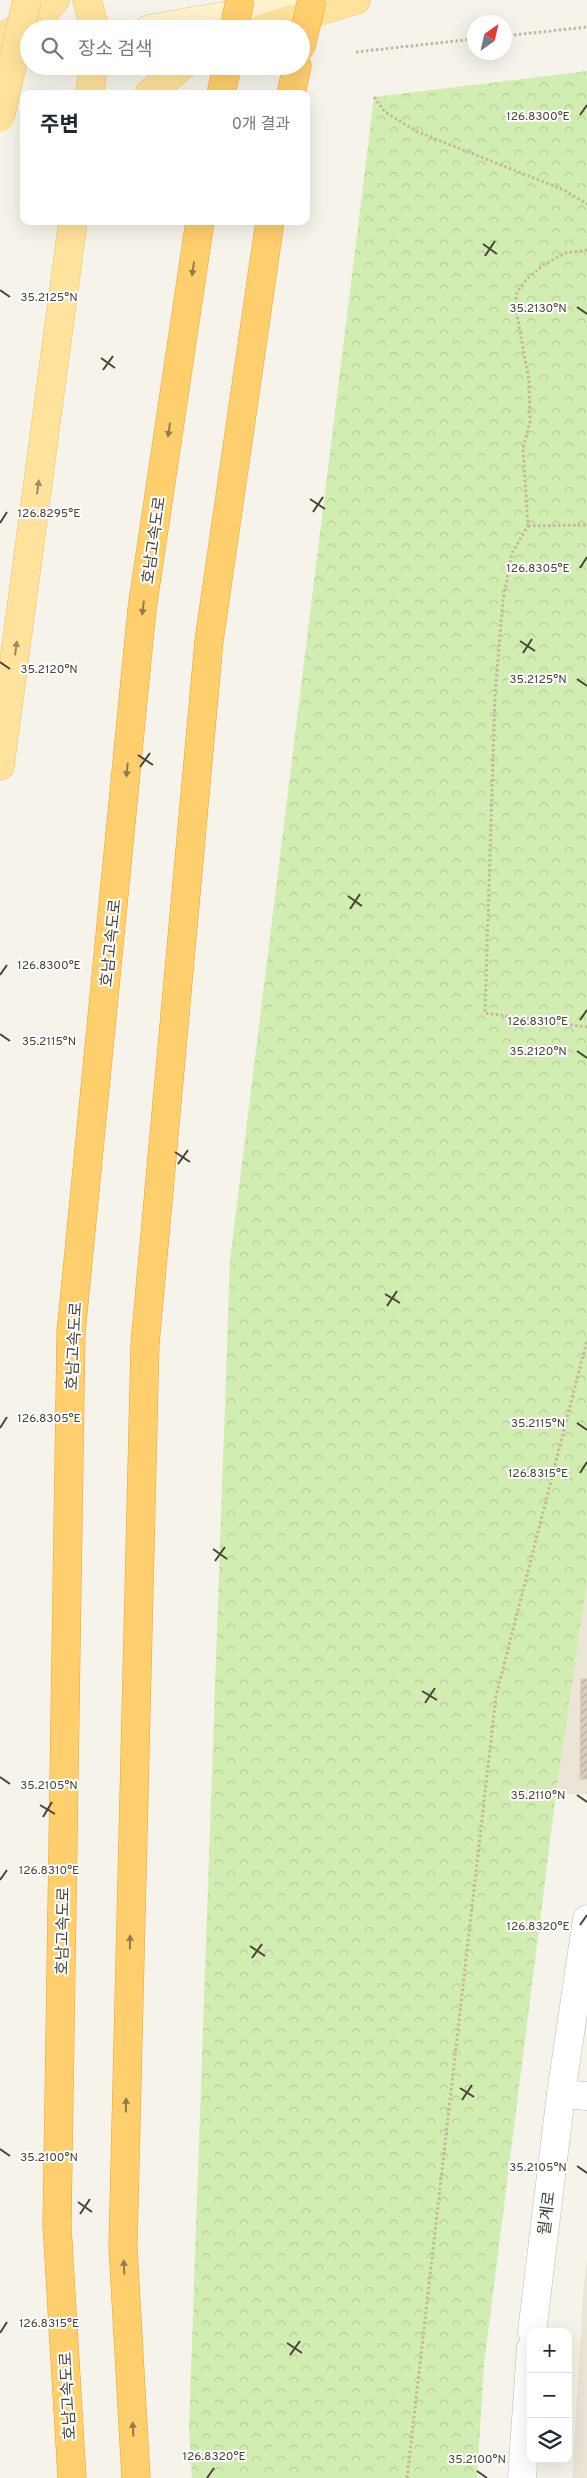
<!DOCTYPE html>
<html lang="ko">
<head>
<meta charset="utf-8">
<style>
	body { margin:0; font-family:Overpass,"Noto Sans KR",sans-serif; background:#f2f2f3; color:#1f2937 }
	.controls { position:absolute; right:15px; bottom:15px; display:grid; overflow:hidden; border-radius:10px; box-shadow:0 5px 20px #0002 }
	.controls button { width:45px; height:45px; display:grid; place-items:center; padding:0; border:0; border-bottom:1px solid #e0e1e3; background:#fff; color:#1f2937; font:25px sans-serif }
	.compass { position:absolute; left:467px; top:15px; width:45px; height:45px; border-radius:50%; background:#fff; box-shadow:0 5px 20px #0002; rotate:34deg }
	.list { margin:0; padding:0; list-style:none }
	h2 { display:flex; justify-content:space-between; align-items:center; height:65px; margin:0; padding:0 20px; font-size:21px }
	h2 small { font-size:16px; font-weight:400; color:#747a83 }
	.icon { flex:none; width:28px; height:28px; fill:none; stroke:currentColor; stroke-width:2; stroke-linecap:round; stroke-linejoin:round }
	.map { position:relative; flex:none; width:587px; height:2478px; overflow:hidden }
	.search { position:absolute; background:#fff; box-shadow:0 5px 20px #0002; left:20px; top:20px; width:290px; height:55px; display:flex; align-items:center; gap:12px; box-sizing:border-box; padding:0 18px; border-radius:28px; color:#747a83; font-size:19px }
	.panel { position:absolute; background:#fff; box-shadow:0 5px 20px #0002; left:20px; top:90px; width:290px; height:135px; border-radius:10px }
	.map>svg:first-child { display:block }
	.residential { fill:#ebe5d8 }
	.forest { fill:url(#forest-crowns) }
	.building { fill:url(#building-hatch); stroke:#d5c7b1 }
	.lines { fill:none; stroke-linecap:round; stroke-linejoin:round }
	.minor-casing { stroke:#c3bbac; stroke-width:29 }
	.tertiary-casing { stroke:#c3bbac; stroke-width:29 }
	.secondary-casing { stroke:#dac797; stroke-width:29 }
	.primary-casing { stroke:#eec361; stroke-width:29 }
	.motorway-casing { stroke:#eaa530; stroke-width:29 }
	.path { stroke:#c6b79c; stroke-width:3; stroke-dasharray:2.5 2.5; stroke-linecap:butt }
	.minor { stroke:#fff; stroke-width:28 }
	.tertiary { stroke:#fff; stroke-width:28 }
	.secondary { stroke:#fff2cc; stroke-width:28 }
	.primary { stroke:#ffe29b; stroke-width:28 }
	.motorway { stroke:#ffce6d; stroke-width:28 }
	.primary-bridge-casing { stroke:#eec361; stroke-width:29; stroke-linecap:butt }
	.motorway-bridge-casing { stroke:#eaa530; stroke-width:29; stroke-linecap:butt }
	.primary-bridge { stroke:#ffe29b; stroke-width:28 }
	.motorway-bridge { stroke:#ffce6d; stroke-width:28 }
	.oneway { fill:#937b4d }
	.oneway2 { fill:#9c8b64 }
	.ticks { fill:none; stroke:#4b4337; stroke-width:2 }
	.labels { text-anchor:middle; stroke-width:4; stroke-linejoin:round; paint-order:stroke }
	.street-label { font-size:16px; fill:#4b4337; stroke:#fff }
	.ticks-label { font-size:12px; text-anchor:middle; fill:#4b4337; stroke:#fff; stroke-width:4; stroke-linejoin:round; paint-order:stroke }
</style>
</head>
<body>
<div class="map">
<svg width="587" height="2478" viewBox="0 0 587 2478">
	<defs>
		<pattern id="forest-crowns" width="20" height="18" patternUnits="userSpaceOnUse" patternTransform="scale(1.25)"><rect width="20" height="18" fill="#d2edb1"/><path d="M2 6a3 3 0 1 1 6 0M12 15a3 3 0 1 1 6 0" fill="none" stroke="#b6cc99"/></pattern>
		<pattern id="building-hatch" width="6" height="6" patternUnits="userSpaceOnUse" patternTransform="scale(1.25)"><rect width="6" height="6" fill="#d9cfbf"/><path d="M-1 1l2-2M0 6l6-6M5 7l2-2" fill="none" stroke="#b2aa9c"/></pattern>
	</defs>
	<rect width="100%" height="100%" fill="#f6f3ea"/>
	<path class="residential" d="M587,1583v211h-31z
		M587,2261v217h-15l12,-197z"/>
	<path class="forest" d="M587,71v1512l-31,211 -72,571 -7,113h-285l-3,-50 41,-1168 144,-1163z"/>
	<path class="building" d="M581,1679h6v100h-7z"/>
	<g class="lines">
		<g class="minor-casing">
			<path id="minor" d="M561,2094l26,2"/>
		</g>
		<g class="tertiary-casing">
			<path id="tertiary" d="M532,2332l29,-238 26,-175
				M522,2478l9,-130"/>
		</g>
		<g class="secondary-casing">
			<path id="secondary" d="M149,29l165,-29"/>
		</g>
		<g class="primary-casing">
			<path id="primary" d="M87,0l8,29
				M261,29l95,-29
				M0,40l48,-32 7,-8
				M90,94l3,-28
				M149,94l33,-28
				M0,766l73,-545"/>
		</g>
		<g class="motorway-casing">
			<path id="motorway" d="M221,94l6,-28
				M291,94l6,-28
				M72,2478l-15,-253 14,-892 71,-724 58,-388
				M136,2478l-13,-231 22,-903 64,-703 61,-420"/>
		</g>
		<path class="path" d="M504,36l83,-9
			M356,52l118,-13
			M374,97l11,15 33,20 146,58 23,14
			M587,250l-22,3 -23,13 -15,13 -10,13 -2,13 14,75 1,41 -7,28 5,77 -16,27 -9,47 -8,95 -10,318 102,14
			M528,526l59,-1
			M407,2478l89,-782 91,-356"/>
		<use href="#minor" class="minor"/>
		<use href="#tertiary" class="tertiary"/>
		<use href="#secondary" class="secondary"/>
		<use href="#primary" class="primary"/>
		<use href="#motorway" class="motorway"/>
		<g class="primary-bridge-casing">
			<path id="primary-bridge" d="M0,118l27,-118"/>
		</g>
		<g class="motorway-bridge-casing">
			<path id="motorway-bridge" d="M234,29l6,-29
				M301,47l11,-47"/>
		</g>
		<use href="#primary-bridge" class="primary-bridge"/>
		<use href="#motorway-bridge" class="motorway-bridge"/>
	</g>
	<defs><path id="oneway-solid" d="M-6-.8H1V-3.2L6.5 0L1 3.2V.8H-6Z" transform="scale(1.25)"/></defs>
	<g class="oneway">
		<use href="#oneway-solid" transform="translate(193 269) rotate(98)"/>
		<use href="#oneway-solid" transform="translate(169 430) rotate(98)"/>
		<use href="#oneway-solid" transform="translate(143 608) rotate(97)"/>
		<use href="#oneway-solid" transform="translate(127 770) rotate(96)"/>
		<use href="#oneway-solid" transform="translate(130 1942) rotate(-89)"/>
		<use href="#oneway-solid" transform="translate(126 2105) rotate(-89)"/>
		<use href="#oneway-solid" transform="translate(124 2267) rotate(-93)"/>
		<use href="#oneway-solid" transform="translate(133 2429) rotate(-93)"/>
	</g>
	<g class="oneway2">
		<use href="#oneway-solid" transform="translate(38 487) rotate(-82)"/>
		<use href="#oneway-solid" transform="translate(16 648) rotate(-82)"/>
	</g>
	<path class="ticks" d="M580,115l7,-10M483,244l14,10M485,256l10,-15M0,290l10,7M577,307l10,7M101,358l14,10M103,370l10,-14M310,499l15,10M313,512l10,-15M0,523l7,-11M580,568l7,-11M520,641l15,10M523,653l9,-14M0,662l10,7M577,679l10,7M138,755l15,10M140,767l10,-14M348,896l14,10M350,909l10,-15M0,975l7,-10M580,1020l7,-10M0,1034l10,7M577,1051l10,7M175,1152l15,10M178,1164l10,-14M385,1294l15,9M387,1306l10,-15M577,1423l10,7M0,1428l7,-11M580,1473l7,-11M213,1549l14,10M215,1561l10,-14M422,1691l15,9M425,1703l10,-15M0,1777l10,7M577,1795l10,7M40,1805l15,9M43,1817l9,-15M0,1880l7,-10M580,1925l7,-10M250,1946l15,10M252,1958l10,-14M460,2088l14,9M462,2100l10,-15M0,2149l10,7M577,2166l10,7M78,2202l14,10M80,2214l10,-15M0,2333l7,-11M287,2343l15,10M290,2355l10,-14M477,2471l10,7M207,2478l7,-10"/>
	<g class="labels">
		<g class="street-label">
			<text transform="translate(153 540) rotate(-82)" y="6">호남고속도로</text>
			<text transform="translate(110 943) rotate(-84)" y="6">호남고속도로</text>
			<text transform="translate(73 1346) rotate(-87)" y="6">호남고속도로</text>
			<text transform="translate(62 1931) rotate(-89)" y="6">호남고속도로</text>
			<text transform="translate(546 2213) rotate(-83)" y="6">월계로</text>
			<text transform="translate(67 2396) rotate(-93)" y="6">호남고속도로</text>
		</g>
	</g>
	<g class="ticks-label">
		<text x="538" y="120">126.8300°E</text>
		<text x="49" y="301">35.2125°N</text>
		<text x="538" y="312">35.2130°N</text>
		<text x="49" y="517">126.8295°E</text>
		<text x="538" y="572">126.8305°E</text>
		<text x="49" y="673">35.2120°N</text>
		<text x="538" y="683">35.2125°N</text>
		<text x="49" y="969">126.8300°E</text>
		<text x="538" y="1025">126.8310°E</text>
		<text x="49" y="1045">35.2115°N</text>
		<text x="538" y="1055">35.2120°N</text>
		<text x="49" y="1422">126.8305°E</text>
		<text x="538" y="1427">35.2115°N</text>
		<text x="538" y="1477">126.8315°E</text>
		<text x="49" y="1789">35.2105°N</text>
		<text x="538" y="1799">35.2110°N</text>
		<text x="49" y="1874">126.8310°E</text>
		<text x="538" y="1930">126.8320°E</text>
		<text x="49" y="2161">35.2100°N</text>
		<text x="538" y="2171">35.2105°N</text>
		<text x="49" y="2327">126.8315°E</text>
		<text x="214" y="2460">126.8320°E</text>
		<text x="477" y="2463">35.2100°N</text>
	</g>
</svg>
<div class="controls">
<button>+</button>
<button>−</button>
<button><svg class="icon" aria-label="layers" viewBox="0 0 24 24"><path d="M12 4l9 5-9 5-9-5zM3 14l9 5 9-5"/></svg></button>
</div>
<svg class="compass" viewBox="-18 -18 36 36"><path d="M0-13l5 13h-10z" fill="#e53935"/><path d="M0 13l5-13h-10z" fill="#747a83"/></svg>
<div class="search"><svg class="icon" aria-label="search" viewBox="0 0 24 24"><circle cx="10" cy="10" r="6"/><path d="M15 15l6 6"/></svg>장소 검색</div>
<section class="panel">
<h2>주변<small>0개 결과</small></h2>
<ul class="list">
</ul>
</section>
</div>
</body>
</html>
